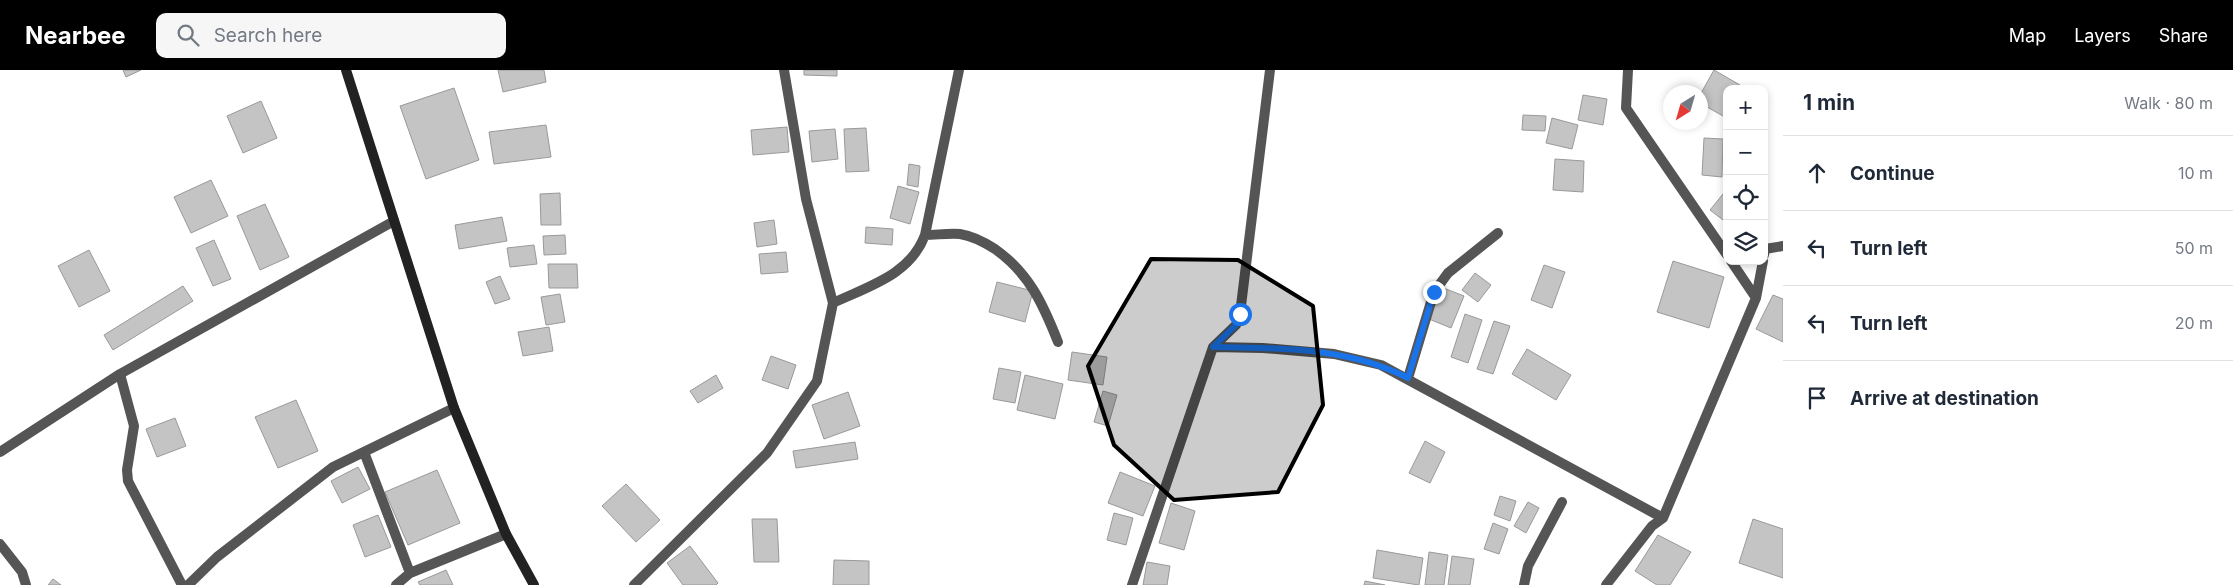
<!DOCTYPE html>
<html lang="en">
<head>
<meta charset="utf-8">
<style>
	body { margin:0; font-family:Inter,sans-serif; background:#f6f6f7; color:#1f2937 }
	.controls { position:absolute; right:15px; top:15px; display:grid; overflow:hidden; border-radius:10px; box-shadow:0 2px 8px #0003 }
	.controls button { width:45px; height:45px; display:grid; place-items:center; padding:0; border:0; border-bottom:1px solid #e0e1e3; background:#fff; color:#1f2937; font:25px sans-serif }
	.compass { position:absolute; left:1663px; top:15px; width:45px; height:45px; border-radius:50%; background:#fff; box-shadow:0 2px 8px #0003; rotate:217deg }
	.stop { position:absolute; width:15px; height:15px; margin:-11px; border:4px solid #1a73e8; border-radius:50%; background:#fff }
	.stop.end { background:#1a73e8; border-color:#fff; box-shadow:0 1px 5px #0008 }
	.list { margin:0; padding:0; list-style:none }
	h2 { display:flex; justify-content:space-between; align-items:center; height:65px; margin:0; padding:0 20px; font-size:21px }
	h2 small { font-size:16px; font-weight:400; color:#747a83 }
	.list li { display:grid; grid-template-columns:32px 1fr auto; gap:15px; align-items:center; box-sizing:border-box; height:75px; padding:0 20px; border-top:1px solid #e0e1e3 }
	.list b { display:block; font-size:19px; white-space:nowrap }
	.list em { font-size:16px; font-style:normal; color:#747a83 }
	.icon { flex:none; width:28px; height:28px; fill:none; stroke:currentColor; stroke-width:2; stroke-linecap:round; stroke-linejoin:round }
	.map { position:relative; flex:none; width:1783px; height:515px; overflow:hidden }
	header { display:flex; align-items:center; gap:30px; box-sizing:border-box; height:70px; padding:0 25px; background:#000; color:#fff }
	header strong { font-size:24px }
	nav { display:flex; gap:28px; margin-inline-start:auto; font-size:18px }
	.search { width:350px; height:45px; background:#f6f6f7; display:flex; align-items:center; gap:12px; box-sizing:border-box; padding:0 18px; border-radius:10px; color:#747a83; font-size:19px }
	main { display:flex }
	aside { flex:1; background:#fff }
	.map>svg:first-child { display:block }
	.building { fill:#c4c4c4; stroke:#999 }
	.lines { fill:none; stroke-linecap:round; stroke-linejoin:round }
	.street { stroke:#555; stroke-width:10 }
	.secondary { stroke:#222; stroke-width:10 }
	.route { stroke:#1a73e8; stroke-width:6 }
	.marked { fill:#000; fill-opacity:0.2; stroke:#000; stroke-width:4; stroke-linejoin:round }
</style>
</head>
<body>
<header>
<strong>Nearbee</strong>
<div class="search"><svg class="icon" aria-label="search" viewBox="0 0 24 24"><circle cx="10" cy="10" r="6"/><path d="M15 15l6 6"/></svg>Search here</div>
<nav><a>Map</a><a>Layers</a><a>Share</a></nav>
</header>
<main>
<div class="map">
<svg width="1783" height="515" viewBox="0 0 1783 515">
	<rect width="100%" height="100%" fill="#fff"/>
	<path class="building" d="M123,0h18l-15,7z
		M498,0h46l2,12 -43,10z
		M804,0h33v6l-33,-1z
		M1714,0l26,15 -2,4h-11v20l-4,7 -23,-13v-8z
		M454,18l25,72 -53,19 -26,-73z
		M1583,25l24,4 -4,26 -25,-5z
		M261,31l16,37 -34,15 -16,-37z
		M1523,45l23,1 -1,15 -23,-1z
		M1552,48l26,7 -6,24 -26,-6z
		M546,55l5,32 -57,7 -5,-32z
		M787,57l2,25 -36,3 -2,-25z
		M866,58l3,43 -23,1 -2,-43z
		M835,59l3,30 -26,3 -3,-31z
		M1704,68l19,1 -1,38 -20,-2z
		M1555,89l29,2 -1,31 -30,-2z
		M909,94l11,2 -2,21 -11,-2z
		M211,110l17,36 -37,17 -17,-36z
		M898,116l21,6 -9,32 -20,-6z
		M1727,119v34l-17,-13z
		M560,123l1,32h-20l-1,-31z
		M265,134l24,53 -29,13 -23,-54z
		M502,147l5,24 -48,8 -4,-24z
		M774,150l3,24 -20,3 -3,-24z
		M866,157l27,2 -1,16 -27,-2z
		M565,165l1,19 -22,1 -1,-19z
		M214,170l17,39 -18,7 -17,-38z
		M534,175l3,19 -27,3 -3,-19z
		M89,180l21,41 -31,16 -21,-41z
		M786,182l2,20 -27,2 -2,-20z
		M1673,191l51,16 -15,51 -52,-16z
		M548,194h29l1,24h-29z
		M1544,195l21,7 -13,36 -21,-8z
		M1475,203l16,12 -13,17 -16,-12z
		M500,206l10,23 -15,5 -9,-22z
		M997,212l36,9 -8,31 -36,-10z
		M183,216l10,15 -80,49 -9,-15z
		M1441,217l23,9 -13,32 -22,-9z
		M560,224l5,28 -19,3 -5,-28z
		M1773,225l10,4v43l-27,-13z
		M1465,244l17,6 -14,43 -17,-6z
		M1494,251l16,5 -17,48 -16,-5z
		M549,257l4,24 -30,5 -5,-24z
		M1527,279l44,26 -15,25 -44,-26z
		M1072,282l35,5 -4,28 -35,-5z
		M771,286l25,9 -8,24 -26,-9z
		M999,298l22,4 -6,31 -22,-4z
		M716,305l7,13 -25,15 -8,-12z
		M1025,305l38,9 -8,35 -38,-9z
		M1103,321l14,4 -9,31 -14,-4z
		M848,322l12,34 -36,13 -12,-34z
		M296,330l22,51 -40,17 -23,-51z
		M175,348l11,28 -29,11 -11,-28z
		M1425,371l20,11 -15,31 -21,-10z
		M855,372l3,17 -62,9 -3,-17z
		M358,397l12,22 -28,14 -11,-22z
		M437,400l23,53 -52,22 -23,-53z
		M1120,402l35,14 -12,30 -35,-13z
		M626,414l34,36 -24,22 -34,-36z
		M1500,426l16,5 -6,20 -16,-6z
		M1528,432l11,6 -13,25 -12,-7z
		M1171,433l24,8 -11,39 -25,-7z
		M1114,443l19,5 -7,27 -19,-5z
		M378,445l13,32 -26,10 -12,-32z
		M752,449h25l2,43h-25z
		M1753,449l30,10v49l-44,-15z
		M1493,453l15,6 -9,25 -15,-5z
		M1658,465l33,17 -21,33h-13l-22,-14z
		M690,476l28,37 -2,2h-33l-16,-22z
		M1377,480l46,8 -4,27 -46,-7z
		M1429,482l19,3 -4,30h-19z
		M1452,486l22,3 -4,26h-22z
		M834,490l35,1v24h-36z
		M1147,492l23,4 -3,19h-24z
		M446,500l7,15h-33l-2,-3z
		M53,509l8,6h-13z
		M1365,511l20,4h-21z"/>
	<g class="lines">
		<path class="street" d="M1628,0l-2,38 101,147
			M925,165c11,0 24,-2 35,-1 13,2 24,8 35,15 34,24 48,55 63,93
			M1764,185l1,-6 18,-3
			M1756,228l7,-37
			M833,233c36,-17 77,-28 92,-68l34,-165
			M1213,277l50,1 71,6 47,11 282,153
			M120,304l14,52 -7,44 1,11 54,104
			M1408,308l26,-86 14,-19 50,-40
			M0,382l120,-78 274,-153
			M364,382l46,121
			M0,474l22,28 4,13
			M188,515l29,-28 116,-90 121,-59
			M396,515l14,-12 96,-39
			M634,515l133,-132 50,-72 16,-78 -27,-104 -22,-129
			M1132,515l81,-238 23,-22 4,-11 30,-244
			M1524,515l4,-19 34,-64
			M1606,515l46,-59 11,-8 93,-220 -25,-37"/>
		<path class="secondary" d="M346,0l108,338 52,126 28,51"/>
	</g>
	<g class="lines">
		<path class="route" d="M1240,244l-4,11 -23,22c66,1 135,0 195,31l26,-86"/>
	</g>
	<path class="marked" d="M1151,189l87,1 75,46 10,99 -45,87 -104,8 -60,-55 -26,-79z"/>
</svg>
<div class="controls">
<button>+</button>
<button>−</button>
<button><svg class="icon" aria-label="locate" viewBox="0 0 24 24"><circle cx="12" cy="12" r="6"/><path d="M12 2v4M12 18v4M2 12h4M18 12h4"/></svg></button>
<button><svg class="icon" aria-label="layers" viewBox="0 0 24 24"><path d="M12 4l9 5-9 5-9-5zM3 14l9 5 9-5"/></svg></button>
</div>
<svg class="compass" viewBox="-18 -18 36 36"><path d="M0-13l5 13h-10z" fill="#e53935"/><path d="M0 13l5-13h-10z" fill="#747a83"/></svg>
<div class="stop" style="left:1240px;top:244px"></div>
<div class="stop end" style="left:1434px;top:222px"></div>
</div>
<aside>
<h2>1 min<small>Walk · 80 m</small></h2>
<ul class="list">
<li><svg class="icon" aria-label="ahead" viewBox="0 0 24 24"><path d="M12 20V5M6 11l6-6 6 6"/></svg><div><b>Continue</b></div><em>10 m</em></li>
<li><svg class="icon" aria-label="left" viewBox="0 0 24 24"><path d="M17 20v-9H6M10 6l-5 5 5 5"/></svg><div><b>Turn left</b></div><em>50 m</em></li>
<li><svg class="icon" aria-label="left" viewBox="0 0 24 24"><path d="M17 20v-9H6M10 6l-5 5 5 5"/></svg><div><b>Turn left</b></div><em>20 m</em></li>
<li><svg class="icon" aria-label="arrive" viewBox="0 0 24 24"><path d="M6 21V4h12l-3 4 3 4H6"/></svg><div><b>Arrive at destination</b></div></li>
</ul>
</aside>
</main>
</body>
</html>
